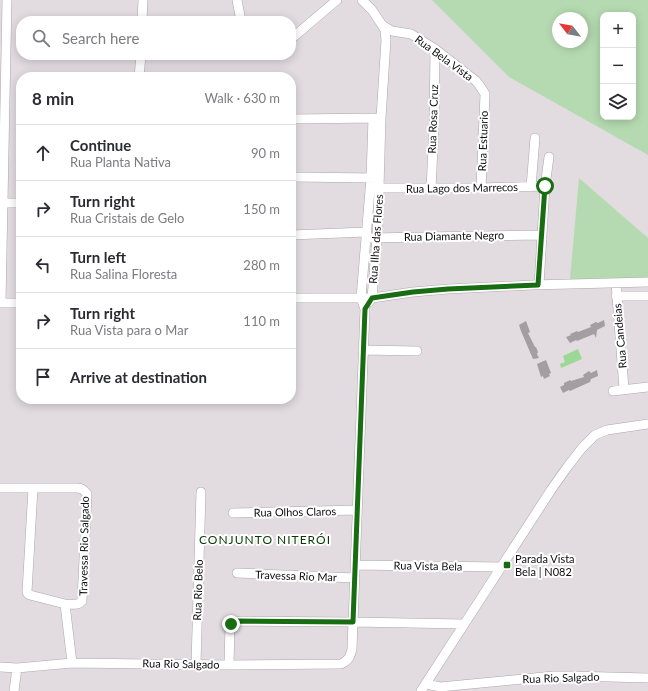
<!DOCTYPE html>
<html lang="en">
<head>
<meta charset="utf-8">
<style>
	body { margin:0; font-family:Lato,sans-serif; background:#f7f7f7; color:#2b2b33 }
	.controls { position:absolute; right:12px; top:12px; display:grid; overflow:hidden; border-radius:8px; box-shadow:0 2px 10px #0003 }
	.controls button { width:36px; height:36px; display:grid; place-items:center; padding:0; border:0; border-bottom:1px solid #e1e1e2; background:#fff; color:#2b2b33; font:20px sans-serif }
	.compass { position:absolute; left:552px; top:12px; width:36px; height:36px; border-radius:50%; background:#fff; box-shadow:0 2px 10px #0003; rotate:301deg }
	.stop { position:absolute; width:12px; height:12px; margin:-9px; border:3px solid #186c12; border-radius:50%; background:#fff }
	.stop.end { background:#186c12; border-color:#fff; box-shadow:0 1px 4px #0008 }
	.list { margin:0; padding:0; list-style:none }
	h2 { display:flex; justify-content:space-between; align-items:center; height:52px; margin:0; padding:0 16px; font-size:17px }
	h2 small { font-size:13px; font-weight:400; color:#7c7c81 }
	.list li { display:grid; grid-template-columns:26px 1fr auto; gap:12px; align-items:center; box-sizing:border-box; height:56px; padding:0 16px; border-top:1px solid #e1e1e2 }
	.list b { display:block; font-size:15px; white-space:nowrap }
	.list p { margin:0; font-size:13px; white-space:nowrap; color:#7c7c81 }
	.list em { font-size:13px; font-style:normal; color:#7c7c81 }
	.icon { flex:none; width:22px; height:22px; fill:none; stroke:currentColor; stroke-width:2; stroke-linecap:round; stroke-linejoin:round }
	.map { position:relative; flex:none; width:648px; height:691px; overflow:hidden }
	.search { position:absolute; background:#fff; box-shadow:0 2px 10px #0003; left:16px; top:16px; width:280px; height:44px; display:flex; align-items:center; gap:10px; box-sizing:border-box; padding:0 14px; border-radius:16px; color:#7c7c81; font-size:15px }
	.panel { position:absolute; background:#fff; box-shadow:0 2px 10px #0003; left:16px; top:72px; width:280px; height:332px; border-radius:16px }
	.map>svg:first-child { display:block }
	.green { fill:#b5dab1; fill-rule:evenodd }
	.water { fill:#9cd895 }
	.building { fill:#a39ea1 }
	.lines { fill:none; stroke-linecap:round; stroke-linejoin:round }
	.minor-casing { stroke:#aca7aa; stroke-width:10 }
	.minor { stroke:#fff; stroke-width:9 }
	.route { stroke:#186c12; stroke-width:5 }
	.poi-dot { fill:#186c12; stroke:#fff; stroke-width:1.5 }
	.labels { text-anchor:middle; stroke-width:4; stroke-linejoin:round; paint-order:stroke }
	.street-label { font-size:11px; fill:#0f0d0e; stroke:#fff }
	.poi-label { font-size:11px; fill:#0f0d0e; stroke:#fff; text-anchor:start }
	.neighbourhood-label { font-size:12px; letter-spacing:1px; fill:#053b02; stroke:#fff }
</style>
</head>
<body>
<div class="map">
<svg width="648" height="691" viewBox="0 0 648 691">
	<rect width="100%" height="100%" fill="#e2dce0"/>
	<path class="green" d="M432,0h216v155l-139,-78zM603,15h30v102h-30zM558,18h24v24h-24z
		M579,178l69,60v40l-78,1z"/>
	<path class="water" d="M578,349l4,10 -21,9 -1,-4 5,-2 -2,-6z"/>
	<path class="building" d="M604,320l1,6 -8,4 -1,8 -2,-4 -17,7 -1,-1 -6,3 -4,-6 5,-2 -1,-1 7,-3 1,1 13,-5 -1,-2 6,-3 2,1z
		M526,321l4,11 -2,1 7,14h1l2,5 -1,2 2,4 -6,1 -12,-28 -2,-6z
		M546,360l5,13 -2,1 1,2 -6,3 -1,-3 -2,1 -4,-13z
		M597,370l1,6 -7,3 -1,3 -20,9 -1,-1 -6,3 -3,-6 4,-2v-2l6,-3 1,1 13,-4 -1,-2 6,-4 2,2z"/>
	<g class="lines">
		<g class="minor-casing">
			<path id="minor" d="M237,0l4,21
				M362,0l10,10 10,15 10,6 19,3 24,15 41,32 4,5 5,8 -4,94
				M142,21l1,-21
				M291,39l46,-39
				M139,77l2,-22
				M291,119l87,-1
				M291,177l85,1
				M531,187l4,-49
				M379,188h102l64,-2
				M431,189l3,-62 1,-78
				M4,203h17
				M291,235l75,-3
				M371,238l171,-3
				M616,283l8,106
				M539,285l6,-99 4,-29
				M616,296h32
				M291,298h81l41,-6 35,-3 84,-4 116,-3
				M369,302l3,-4 5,-60 2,-50 2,-70 5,-78 -1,-10 -3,-5
				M0,303h21
				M1,303l6,-303
				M363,350l54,1
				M613,391l35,-4
				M0,488h33l-6,104 1,2 2,1 35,9
				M33,488h44c5,0 7,2 10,6l-5,107c-4,5 -10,3 -17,3l7,59
				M233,513l124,-3
				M355,565l147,2
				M237,573l118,5
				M196,664l5,-172
				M229,665l1,-40 2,-3 2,-1 119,1 111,2
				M0,667l17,1 55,-5 157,2 112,-1c8,-4 9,-7 11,-15l13,-340 -4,-11 10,-120 2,-60
				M426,684l14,3 114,-11h16l78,2
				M14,691l3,-23
				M421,691l130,-201 17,-24 14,-18 13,-13 12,-5 41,-6"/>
		</g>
		<use href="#minor" class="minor"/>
	</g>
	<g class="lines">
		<path class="route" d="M231,624l3,-3 119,1 12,-313 7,-11 41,-6 35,-3 90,-4 7,-99"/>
	</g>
	<rect class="poi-dot" x="503" y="561" width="8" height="8" rx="2"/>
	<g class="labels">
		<g class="street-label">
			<text transform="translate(444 58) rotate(36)" y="4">Rua Bela Vista</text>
			<text transform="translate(433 119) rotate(-88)" y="4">Rua Rosa Cruz</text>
			<text transform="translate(483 141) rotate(-88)" y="4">Rua Estuario</text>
			<text transform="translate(462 188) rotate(-1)" y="4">Rua Lago dos Marrecos</text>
			<text transform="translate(454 236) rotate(-1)" y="4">Rua Diamante Negro</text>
			<text transform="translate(376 239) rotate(-86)" y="4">Rua Ilha das Flores</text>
			<text transform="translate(620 336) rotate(-95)" y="4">Rua Candeias</text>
			<text transform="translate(295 512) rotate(-1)" y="4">Rua Olhos Claros</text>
			<text transform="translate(84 546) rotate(-89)" y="4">Travessa Rio Salgado</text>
			<text transform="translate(428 566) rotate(1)" y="4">Rua Vista Bela</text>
			<text transform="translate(296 576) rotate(2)" y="4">Travessa Rio Mar</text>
			<text transform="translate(198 590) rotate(-88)" y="4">Rua Rio Belo</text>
			<text transform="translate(181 664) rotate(1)" y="4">Rua Rio Salgado</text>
			<text transform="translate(561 678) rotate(-2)" y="4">Rua Rio Salgado</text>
		</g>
		<g class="poi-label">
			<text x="515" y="563">Parada Vista<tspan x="515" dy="13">Bela | N082</tspan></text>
		</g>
		<g class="neighbourhood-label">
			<text x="265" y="544">CONJUNTO NITERÓI</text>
		</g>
	</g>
</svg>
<div class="controls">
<button>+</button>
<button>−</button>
<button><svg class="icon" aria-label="layers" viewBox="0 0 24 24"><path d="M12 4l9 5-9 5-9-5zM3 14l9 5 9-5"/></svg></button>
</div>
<svg class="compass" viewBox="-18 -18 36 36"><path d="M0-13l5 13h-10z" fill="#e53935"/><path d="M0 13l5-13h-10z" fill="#7c7c81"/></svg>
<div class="stop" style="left:545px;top:186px"></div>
<div class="stop end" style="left:231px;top:624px"></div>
<div class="search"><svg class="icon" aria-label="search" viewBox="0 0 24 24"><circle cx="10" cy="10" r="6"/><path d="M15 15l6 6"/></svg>Search here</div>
<section class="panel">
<h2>8 min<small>Walk · 630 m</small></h2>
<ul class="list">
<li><svg class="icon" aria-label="ahead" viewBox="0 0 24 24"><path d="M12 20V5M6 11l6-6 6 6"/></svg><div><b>Continue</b><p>Rua Planta Nativa</p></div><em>90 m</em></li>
<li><svg class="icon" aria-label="right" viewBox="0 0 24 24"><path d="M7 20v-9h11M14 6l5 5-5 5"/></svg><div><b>Turn right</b><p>Rua Cristais de Gelo</p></div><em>150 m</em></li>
<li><svg class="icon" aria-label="left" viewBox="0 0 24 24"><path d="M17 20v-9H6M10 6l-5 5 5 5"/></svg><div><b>Turn left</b><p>Rua Salina Floresta</p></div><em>280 m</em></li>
<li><svg class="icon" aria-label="right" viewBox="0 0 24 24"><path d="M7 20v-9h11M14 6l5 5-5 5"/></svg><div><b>Turn right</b><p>Rua Vista para o Mar</p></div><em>110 m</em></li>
<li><svg class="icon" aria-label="arrive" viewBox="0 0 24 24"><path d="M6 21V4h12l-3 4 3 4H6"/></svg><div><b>Arrive at destination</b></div></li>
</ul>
</section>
</div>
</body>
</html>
